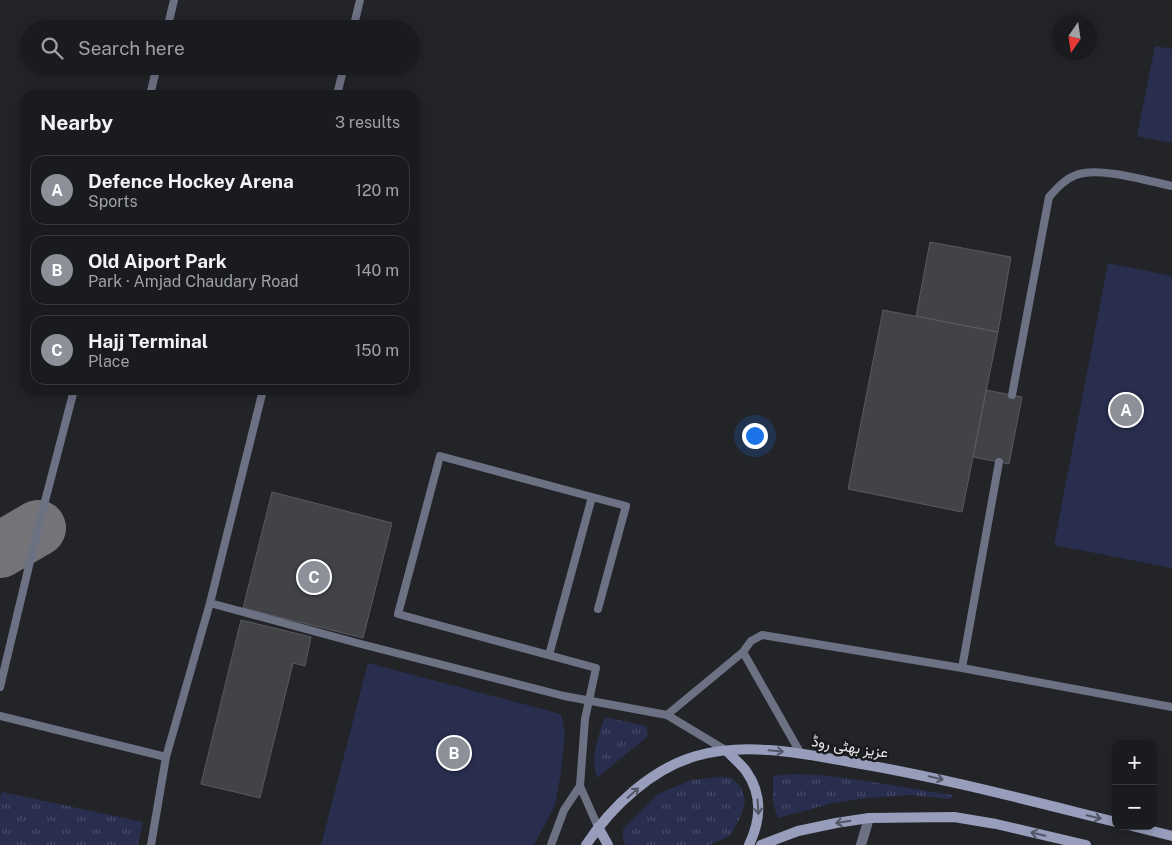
<!DOCTYPE html>
<html lang="en">
<head>
<meta charset="utf-8">
<style>
	body { margin:0; font-family:"Public Sans",Vazirmatn,sans-serif; background:#232427; color:#f1f3f6 }
	.controls { position:absolute; right:15px; bottom:15px; display:grid; overflow:hidden; border-radius:10px; box-shadow:0 2px 12px #0003 }
	.controls button { width:45px; height:45px; display:grid; place-items:center; padding:0; border:0; border-bottom:1px solid #38393c; background:#1a1b1e; color:#f1f3f6; font:25px sans-serif }
	.compass { position:absolute; left:1052px; top:15px; width:45px; height:45px; border-radius:50%; background:#1a1b1e; box-shadow:0 2px 12px #0003; rotate:193deg }
	.you { position:absolute; left:754px; top:435px; width:18px; height:18px; margin:-12px; border:4px solid #fff; border-radius:50%; background:#1a73e8; box-shadow:0 0 0 8px #1a73e833 }
	.badge { display:grid; place-items:center; width:32px; height:32px; border-radius:50%; background:#8c9099; color:#fff; font-size:16px; font-weight:700 }
	.pin { position:absolute; translate:-50% -50%; border:2px solid #fff; box-shadow:0 1px 5px #0006 }
	.list { margin:0; padding:0; list-style:none }
	h2 { display:flex; justify-content:space-between; align-items:center; height:65px; margin:0; padding:0 20px; font-size:21px }
	h2 small { font-size:16px; font-weight:400; color:#9fa1a4 }
	.list li { display:grid; grid-template-columns:32px 1fr auto; gap:15px; align-items:center; box-sizing:border-box; height:70px; margin:0 10px 10px; padding:0 10px; border:1px solid #38393c; border-radius:15px }
	.list b { display:block; font-size:19px; white-space:nowrap }
	.list p { margin:0; font-size:16px; white-space:nowrap; color:#9fa1a4 }
	.list em { font-size:16px; font-style:normal; color:#9fa1a4 }
	.icon { flex:none; width:28px; height:28px; fill:none; stroke:currentColor; stroke-width:2; stroke-linecap:round; stroke-linejoin:round }
	.map { position:relative; flex:none; width:1172px; height:845px; overflow:hidden }
	.search { position:absolute; background:#1a1b1e; box-shadow:0 2px 12px #0003; left:20px; top:20px; width:400px; height:55px; display:flex; align-items:center; gap:12px; box-sizing:border-box; padding:0 18px; border-radius:28px; color:#9fa1a4; font-size:19px }
	.panel { position:absolute; background:#1a1b1e; box-shadow:0 2px 12px #0003; left:20px; top:90px; width:400px; height:305px; border-radius:15px }
	.map>svg:first-child { display:block }
	.grass { fill:url(#grass-tufts) }
	.park { fill:#292e4f }
	.lines { fill:none; stroke-linecap:round; stroke-linejoin:round }
	.taxiway { stroke:#747478; stroke-width:56 }
	.building { fill:#424347; stroke:#595a5e }
	.service { stroke:#6d7184; stroke-width:8 }
	.minor { stroke:#6d7184; stroke-width:10 }
	.secondary { stroke:#979dbb; stroke-width:10 }
	.oneway { stroke:#525665 }
	.labels { text-anchor:middle; stroke-width:5; stroke-linejoin:round; paint-order:stroke }
	.street-label { font-size:15px; fill:#e9eaec; stroke:#1a1b1e }
</style>
</head>
<body>
<div class="map">
<svg width="1172" height="845" viewBox="0 0 1172 845">
	<defs>
		<pattern id="grass-tufts" width="24" height="20" patternUnits="userSpaceOnUse" patternTransform="scale(1.25)"><rect width="24" height="20" fill="#292e4f"/><path d="M3 7l-1-3M5 7V3M7 7l1-3M15 17l-1-3M17 17v-4M19 17l1-3" fill="none" stroke="#484c68"/></pattern>
	</defs>
	<rect width="100%" height="100%" fill="#232428"/>
	<path class="grass" d="M605,717l41,9 2,10 -51,42c-7,-22 1,-40 8,-61z
		M793,774c54,1 106,13 159,21l-1,4 -40,-4 -43,3 -35,5 -55,15 -5,-15v-27z
		M719,777l12,1 11,10 3,13 -4,15 -11,20 -21,9h-83l-3,-6v-10l35,-35 33,-14z
		M2,792l141,30 -5,23h-138v-47z"/>
	<path class="park" d="M1155,46l17,3v94l-35,-7z
		M1108,263l64,13v292l-118,-23z
		M368,663l193,51 4,20 -4,38 -6,33 -21,40h-213z"/>
	<g class="lines">
		<path class="taxiway" d="M0,550l38,-22"/>
	</g>
	<path class="building" d="M930,242l81,15 -13,75 -82,-16z
		M883,310l115,22 -36,180 -114,-23z
		M986,390l36,7 -13,67 -36,-7z
		M272,492l120,31 -29,115 -120,-30z
		M241,620l70,17 -6,29 -12,-3 -33,135 -59,-14z"/>
	<g class="lines">
		<path class="service" d="M167,29l7,-29
			M353,29l7,-29
			M150,95l7,-29
			M337,95l7,-29
			M1012,395l37,-198c8,-9 16,-18 27,-22 22,-9 72,6 96,11
			M592,497l34,9 -28,103
			M210,603l151,41 203,52 103,19 60,36
			M743,652l8,-11 11,-6 200,33 210,39
			M549,655l43,-158 -152,-41 -42,158 198,54 -11,51 -5,67 18,41
			M962,668l37,-206
			M0,687l38,-159 36,-138
			M667,715l76,-63 58,102
			M0,716l166,41 -15,88
			M166,757l44,-154 53,-213
			M551,845l13,-35 16,-24"/>
		<path class="minor" d="M861,845l8,-27"/>
		<path class="secondary" d="M727,751c6,7 14,13 19,20 17,24 15,49 3,74
			M1132,826l40,10
			M598,827l10,18
			M586,845c25,-38 65,-76 110,-89 50,-14 104,-3 154,6 90,15 177,38 266,60
			M761,845l37,-14 38,-8 33,-5 85,-1 42,7 90,21"/>
	</g>
	<defs><path id="oneway-shaft" d="M-6 0H5M1.5-3L5.5 0L1.5 3" fill="none" stroke-width="1.6" stroke-linecap="round" stroke-linejoin="round" transform="scale(1.25)"/></defs>
	<g class="oneway">
		<use href="#oneway-shaft" transform="translate(776 751) rotate(5)"/>
		<use href="#oneway-shaft" transform="translate(936 778) rotate(13)"/>
		<use href="#oneway-shaft" transform="translate(633 793) rotate(-42)"/>
		<use href="#oneway-shaft" transform="translate(758 807) rotate(86)"/>
		<use href="#oneway-shaft" transform="translate(1094 817) rotate(14)"/>
		<use href="#oneway-shaft" transform="translate(843 822) rotate(171)"/>
		<use href="#oneway-shaft" transform="translate(1038 834) rotate(-167)"/>
	</g>
	<g class="labels">
		<g class="street-label">
			<text transform="translate(850 747) rotate(9)" y="5">عزیز بھٹی روڈ</text>
		</g>
	</g>
</svg>
<div class="controls">
<button>+</button>
<button>−</button>
</div>
<svg class="compass" viewBox="-18 -18 36 36"><path d="M0-13l5 13h-10z" fill="#e53935"/><path d="M0 13l5-13h-10z" fill="#9fa1a4"/></svg>
<div class="you"></div>
<div class="pin badge" style="left:1126px;top:410px">A</div>
<div class="pin badge" style="left:454px;top:753px">B</div>
<div class="pin badge" style="left:314px;top:577px">C</div>
<div class="search"><svg class="icon" aria-label="search" viewBox="0 0 24 24"><circle cx="10" cy="10" r="6"/><path d="M15 15l6 6"/></svg>Search here</div>
<section class="panel">
<h2>Nearby<small>3 results</small></h2>
<ul class="list">
<li><span class="badge">A</span><div><b>Defence Hockey Arena</b><p>Sports</p></div><em>120 m</em></li>
<li><span class="badge">B</span><div><b>Old Aiport Park</b><p>Park · Amjad Chaudary Road</p></div><em>140 m</em></li>
<li><span class="badge">C</span><div><b>Hajj Terminal</b><p>Place</p></div><em>150 m</em></li>
</ul>
</section>
</div>
</body>
</html>
